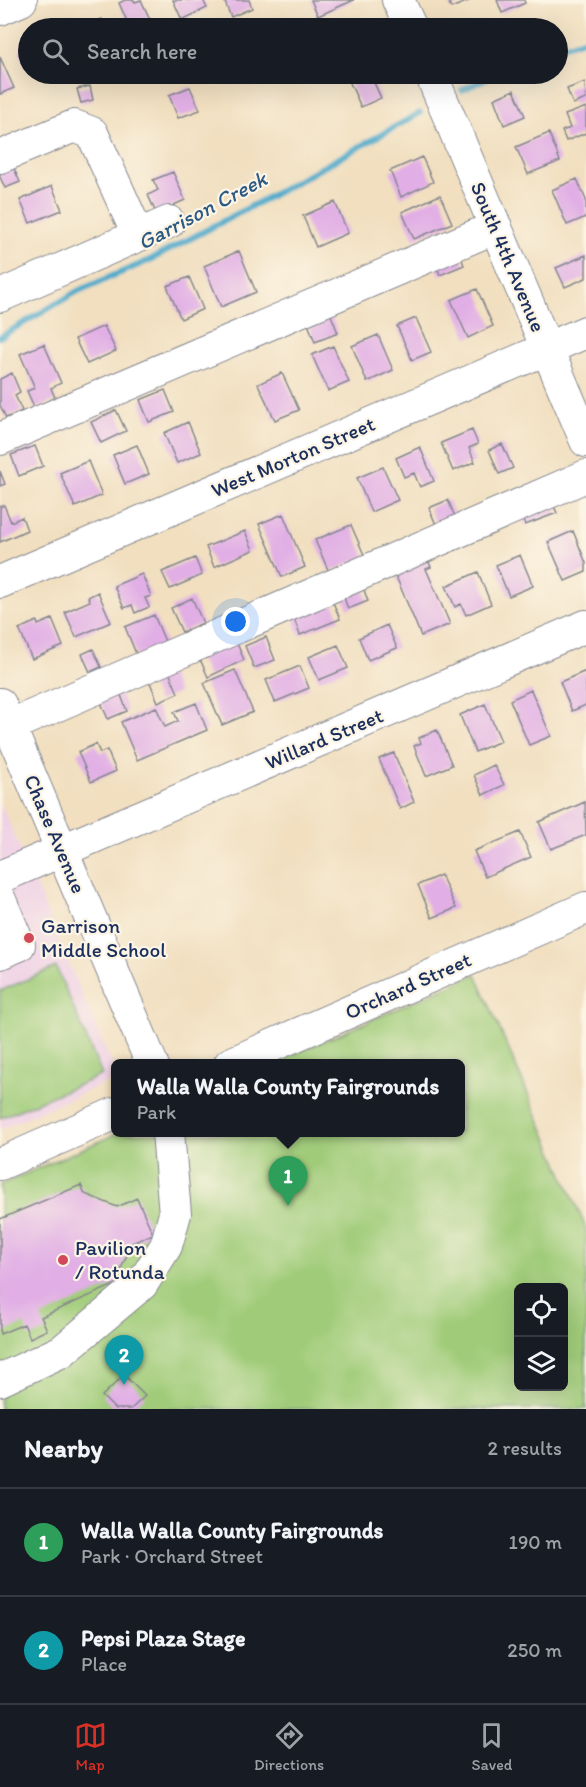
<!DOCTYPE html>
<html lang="en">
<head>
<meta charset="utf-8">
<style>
	body { margin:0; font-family:Itim,sans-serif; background:#20242c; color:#f1f3f6 }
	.controls { position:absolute; right:18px; bottom:18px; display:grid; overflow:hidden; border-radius:9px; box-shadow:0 6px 24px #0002 }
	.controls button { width:54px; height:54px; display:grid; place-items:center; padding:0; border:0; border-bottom:2px solid #363941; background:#171b24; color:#f1f3f6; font:30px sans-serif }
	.you { position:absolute; left:236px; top:622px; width:21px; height:21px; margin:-15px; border:4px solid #fff; border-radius:50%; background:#1a73e8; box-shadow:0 0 0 9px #1a73e833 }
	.badge { display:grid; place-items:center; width:39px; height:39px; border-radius:50%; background:#d93025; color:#fff; font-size:20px; font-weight:700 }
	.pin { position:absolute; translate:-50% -50px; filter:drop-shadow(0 2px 3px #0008) }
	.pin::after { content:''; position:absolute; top:32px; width:21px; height:18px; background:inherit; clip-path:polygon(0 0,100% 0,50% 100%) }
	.popup { position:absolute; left:111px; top:1059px; width:354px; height:78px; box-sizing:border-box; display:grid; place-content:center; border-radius:9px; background:#171b24; filter:drop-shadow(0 2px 4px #0005); font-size:20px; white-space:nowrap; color:#9ea1a6 }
	.popup b { font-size:22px; color:#f1f3f6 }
	.popup::after { content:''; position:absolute; left:50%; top:100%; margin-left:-12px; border:12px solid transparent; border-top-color:#171b24 }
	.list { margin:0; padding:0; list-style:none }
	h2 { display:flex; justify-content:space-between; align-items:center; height:78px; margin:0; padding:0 24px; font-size:26px }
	h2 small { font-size:20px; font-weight:400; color:#9ea1a6 }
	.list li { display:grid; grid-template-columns:39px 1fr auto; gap:18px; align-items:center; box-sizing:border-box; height:108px; padding:0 24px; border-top:2px solid #363941 }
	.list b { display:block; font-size:22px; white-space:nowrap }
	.list p { margin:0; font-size:20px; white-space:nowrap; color:#9ea1a6 }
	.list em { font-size:20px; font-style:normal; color:#9ea1a6 }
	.icon { flex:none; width:33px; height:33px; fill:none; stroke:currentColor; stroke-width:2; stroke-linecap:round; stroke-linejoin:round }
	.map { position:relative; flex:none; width:586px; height:1409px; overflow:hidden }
	.search { position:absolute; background:#171b24; box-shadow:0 6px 24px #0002; left:18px; right:18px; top:18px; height:66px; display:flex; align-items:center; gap:15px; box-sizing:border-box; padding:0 21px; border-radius:33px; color:#9ea1a6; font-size:22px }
	.sheet { height:294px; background:#171b24 }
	nav { display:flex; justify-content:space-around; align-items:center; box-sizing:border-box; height:84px; border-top:2px solid #363941; background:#171b24; font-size:16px; color:#9ea1a6 }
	nav a { display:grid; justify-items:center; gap:3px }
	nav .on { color:#d93025 }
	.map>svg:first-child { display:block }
	.built { fill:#efd0e6 }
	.green { fill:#a0cc79; stroke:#5e7e6c; stroke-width:1.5; fill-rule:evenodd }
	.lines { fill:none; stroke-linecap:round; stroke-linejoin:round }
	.stream { stroke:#4daacb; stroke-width:6 }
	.building { fill:#e1afe5 }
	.minor-casing { stroke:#86878f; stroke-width:34 }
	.minor { stroke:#fff; stroke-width:32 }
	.poi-dot { fill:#d1495b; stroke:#fcf5e5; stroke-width:2 }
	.labels { text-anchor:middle; stroke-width:4.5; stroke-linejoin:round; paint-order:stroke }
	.street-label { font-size:21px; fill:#1b2f5e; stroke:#fcf5e5 }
	.poi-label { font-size:21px; fill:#1b2f5e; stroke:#fcf5e5; text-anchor:start }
	.water-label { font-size:22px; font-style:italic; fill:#2c5a84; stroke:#fcf5e5 }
</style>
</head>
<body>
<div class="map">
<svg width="586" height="1409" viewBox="0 0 586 1409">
	<rect width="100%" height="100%" fill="#fcf5e5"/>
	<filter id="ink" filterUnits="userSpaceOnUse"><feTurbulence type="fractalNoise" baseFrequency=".0167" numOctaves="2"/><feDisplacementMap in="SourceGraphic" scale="12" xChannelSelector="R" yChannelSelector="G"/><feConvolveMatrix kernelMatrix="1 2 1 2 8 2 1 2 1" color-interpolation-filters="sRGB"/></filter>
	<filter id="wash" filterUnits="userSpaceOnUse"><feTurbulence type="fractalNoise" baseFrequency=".008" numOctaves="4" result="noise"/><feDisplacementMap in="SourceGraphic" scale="24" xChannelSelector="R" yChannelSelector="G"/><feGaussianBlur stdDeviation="1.35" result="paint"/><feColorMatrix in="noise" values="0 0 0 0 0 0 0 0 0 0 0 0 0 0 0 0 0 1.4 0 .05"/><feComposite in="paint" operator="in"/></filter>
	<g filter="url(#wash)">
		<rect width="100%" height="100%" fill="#f1dfc0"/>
		<path class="built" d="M0,802l116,272 -1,5 -115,50z"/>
		<path class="green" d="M56,967l46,108 -102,43v-127z
			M476,974l110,254v181h-586v-224l118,-52 342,-1v-68l-186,-1zM518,1288h46v98h-46z"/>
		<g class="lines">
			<path class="stream" d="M558,48l28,-9
				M462,90l34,-16
				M0,337l78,-46 72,-31 117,-62 153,-85"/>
		</g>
		<g id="blocks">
			<path class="building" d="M125,0h9l1,2 6,-2 13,28h-24l-11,-25z
				M173,0h30l4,8 -25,12z
				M224,0h25l3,8 -21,9z
				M311,0h43l-36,16z
				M448,0h23l-20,8z
				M497,0h27l1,3 -23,10z
				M102,19l4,9h-25z
				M28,48v25l-9,-21z
				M0,57l14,31 -14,6z
				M346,74h24l11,24 -20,9z
				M585,82l1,17 -13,5 -6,-15z
				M90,86l3,14 -12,3 -4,-14z
				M190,87l10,23 -22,8 -9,-23z
				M514,90l11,26 -21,9 -10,-26z
				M586,107v26l-20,8 -4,-10 8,-3 -5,-13z
				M549,133l11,28 -32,13 -12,-27z
				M422,157l11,25 -32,15 -11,-26z
				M11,162l9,20 -15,6 -5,-11v-10z
				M173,172l12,28 -29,13 -8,-18 10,-5 -5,-10z
				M577,179l9,21v17l-19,8 -15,-35z
				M52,186l10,24 -32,13 -10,-23z
				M440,195l12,28 -38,16 -12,-27z
				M335,202l13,31 -32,14 -13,-31z
				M458,250l6,15 -24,10 -6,-16z
				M239,251l17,41 -35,15 -17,-41z
				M586,255v23l-21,9 -9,-19z
				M189,277l14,32 -22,10 -14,-33z
				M477,289l16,37 -25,12 -17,-38z
				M329,310l9,23 -23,9 -9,-23z
				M416,318l15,34 -19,8 -15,-34z
				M104,326l12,25 -29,13 -12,-25z
				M378,335l15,35 -26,12 -15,-36z
				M44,344l17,39 -10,5 5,12 -21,9 -8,-18 8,-3 -15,-34z
				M333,346l16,36 -21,9 -16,-36z
				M12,373l8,19 -5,3 7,16 -16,7 -6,-13v-26z
				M282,373l17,37 -24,10 -17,-36z
				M165,390l9,22 -25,10 -9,-22z
				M116,410l10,21 -25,12 -10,-21z
				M188,422l13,31 -24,10 -13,-30z
				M472,430l6,14 -9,4 6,14 -22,9 -12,-28z
				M502,444l11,24 -14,6 -10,-24z
				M137,445l12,29 -24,10 -12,-29z
				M35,446l8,20 -24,10 -8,-21z
				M420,447l14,34 -14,6 -6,-14 -10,4 -8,-19z
				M88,461l14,34 -27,12 -15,-34z
				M383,467l15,33 -27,12 -14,-34z
				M0,471l5,13 -5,2z
				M551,499l6,14 -32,12 -6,-13z
				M448,500l8,19 -19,8 -8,-19z
				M4,505l7,17 11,-5 5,13 -27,12v-35z
				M283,514l22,53 -23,10 -23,-53z
				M351,525l14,32 -36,15 -14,-32z
				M245,531l8,19 -39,17 -8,-20z
				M573,531l13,32v9l-21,9 -17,-39z
				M425,553l6,14 -5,2 24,55 -29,12 -29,-69z
				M520,555l13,31 -24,10 -13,-31z
				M195,558l7,17 -32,14 -8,-17z
				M478,572l13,32 -25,11 -5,-11 -6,3 -9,-21z
				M142,574l9,22 -6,2 4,9 -14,6 -3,-8 -8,3 -10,-22z
				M361,582l7,19 -20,8 -7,-20z
				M98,592l13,30 -35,15 -11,-25 25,-11 -2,-4z
				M192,598l11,25 -21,9 -11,-24z
				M332,600l8,19 -40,16 -7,-19z
				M154,615l12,29 -29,12 -12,-29z
				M52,619l11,27 -31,13 -13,-30 18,-8 1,4z
				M387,625l10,23 -29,12 -9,-22z
				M266,637l9,23 -21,8 -9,-22z
				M236,641l8,19 -36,17 -9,-20z
				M338,645l10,23 -29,12 -10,-23z
				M93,649l8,18 -11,5 -8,-18z
				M300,666l9,22 -34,14 -9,-22z
				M235,670l18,42 -31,13 -18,-42z
				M586,671v34l-14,6 -12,-29z
				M169,672l9,21 -20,9 -9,-22z
				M119,690l8,21 -19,8 -9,-21z
				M531,690l20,46 -22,9 -19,-45z
				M196,703l11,27 -70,30 -16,-38 35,-15 9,20 13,-6 -4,-9z
				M485,704l16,37 -26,11 -15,-37z
				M437,730l15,35 -26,11 -12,-30 7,-3 -2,-5z
				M96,744l4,9 7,-3 9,21 -25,11 -13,-30z
				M394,753l20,49 -14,7 -21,-50z
				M494,765l10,20 -21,10 -9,-20z
				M585,802l1,33 -35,14 -12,-27z
				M520,832l11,25 -46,20 -11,-26z
				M441,875l15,33 -24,10 -14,-33z
				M81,1185l4,9 32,13 20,-9 16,36 -21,9 -14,33 3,6 -80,35 6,13 -17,8 -6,-14 -24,10v-115z
				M124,1375l21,21 -14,13h-16l-13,-13z"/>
		</g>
	</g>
	<g filter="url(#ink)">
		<use href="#blocks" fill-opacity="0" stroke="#86878f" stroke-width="1.5"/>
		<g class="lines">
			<g class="minor-casing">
				<path id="minor" d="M398,0l13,28
					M0,9l21,-9
					M431,74l155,367
					M0,157l74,-31 18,7 46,102
					M0,296l169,-74
					M0,439l496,-212
					M0,582l586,-250
					M0,704l152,360
					M9,726l577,-250
					M0,877l586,-251
					M0,900l19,45 -19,8
					M230,1064l356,-156
					M0,1164l116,-51
					M0,1380l62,-29 80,-67 24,-38 9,-32 -7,-82"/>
			</g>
			<use href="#minor" class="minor"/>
		</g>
	</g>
	<g class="poi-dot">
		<circle cx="29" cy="938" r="6"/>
		<circle cx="63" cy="1260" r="6"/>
	</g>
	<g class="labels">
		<g class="street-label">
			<text transform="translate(508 257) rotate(67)" y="7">South 4th Avenue</text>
			<text transform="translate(293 457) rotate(-23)" y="7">West Morton Street</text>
			<text transform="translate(324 739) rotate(-23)" y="7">Willard Street</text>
			<text transform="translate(55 834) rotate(67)" y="7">Chase Avenue</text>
			<text transform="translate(408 986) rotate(-24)" y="7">Orchard Street</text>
		</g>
		<g class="poi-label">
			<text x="41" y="933">Garrison<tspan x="41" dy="24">Middle School</tspan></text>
			<text x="75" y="1255">Pavilion<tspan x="75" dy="24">/ Rotunda</tspan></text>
		</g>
		<g class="water-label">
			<text transform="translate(202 210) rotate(-28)" y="8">Garrison Creek</text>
		</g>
	</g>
</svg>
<div class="controls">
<button><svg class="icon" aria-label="locate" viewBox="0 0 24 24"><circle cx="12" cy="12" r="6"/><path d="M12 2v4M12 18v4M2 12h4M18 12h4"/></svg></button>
<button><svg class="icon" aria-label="layers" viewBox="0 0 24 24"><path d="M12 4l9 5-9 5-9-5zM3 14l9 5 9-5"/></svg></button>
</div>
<div class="you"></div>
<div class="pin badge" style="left:288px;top:1206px;background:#2e9e5b">1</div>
<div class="popup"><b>Walla Walla County Fairgrounds</b>Park</div>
<div class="pin badge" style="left:124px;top:1385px;background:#0f9aa8">2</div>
<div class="search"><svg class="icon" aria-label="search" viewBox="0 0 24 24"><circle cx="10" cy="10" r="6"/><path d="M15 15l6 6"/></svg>Search here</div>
</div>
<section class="sheet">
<h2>Nearby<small>2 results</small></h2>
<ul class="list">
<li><span class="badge" style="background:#2e9e5b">1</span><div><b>Walla Walla County Fairgrounds</b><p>Park · Orchard Street</p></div><em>190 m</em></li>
<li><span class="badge" style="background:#0f9aa8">2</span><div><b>Pepsi Plaza Stage</b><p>Place</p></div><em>250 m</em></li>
</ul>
</section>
<nav>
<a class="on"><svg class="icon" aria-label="map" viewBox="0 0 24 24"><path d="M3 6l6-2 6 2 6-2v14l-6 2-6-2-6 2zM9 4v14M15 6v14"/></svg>Map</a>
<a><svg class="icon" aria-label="directions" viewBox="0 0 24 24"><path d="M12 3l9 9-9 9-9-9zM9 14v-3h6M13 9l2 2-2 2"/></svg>Directions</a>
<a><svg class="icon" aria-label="saved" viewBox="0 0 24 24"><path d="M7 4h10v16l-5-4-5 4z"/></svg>Saved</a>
</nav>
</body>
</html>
